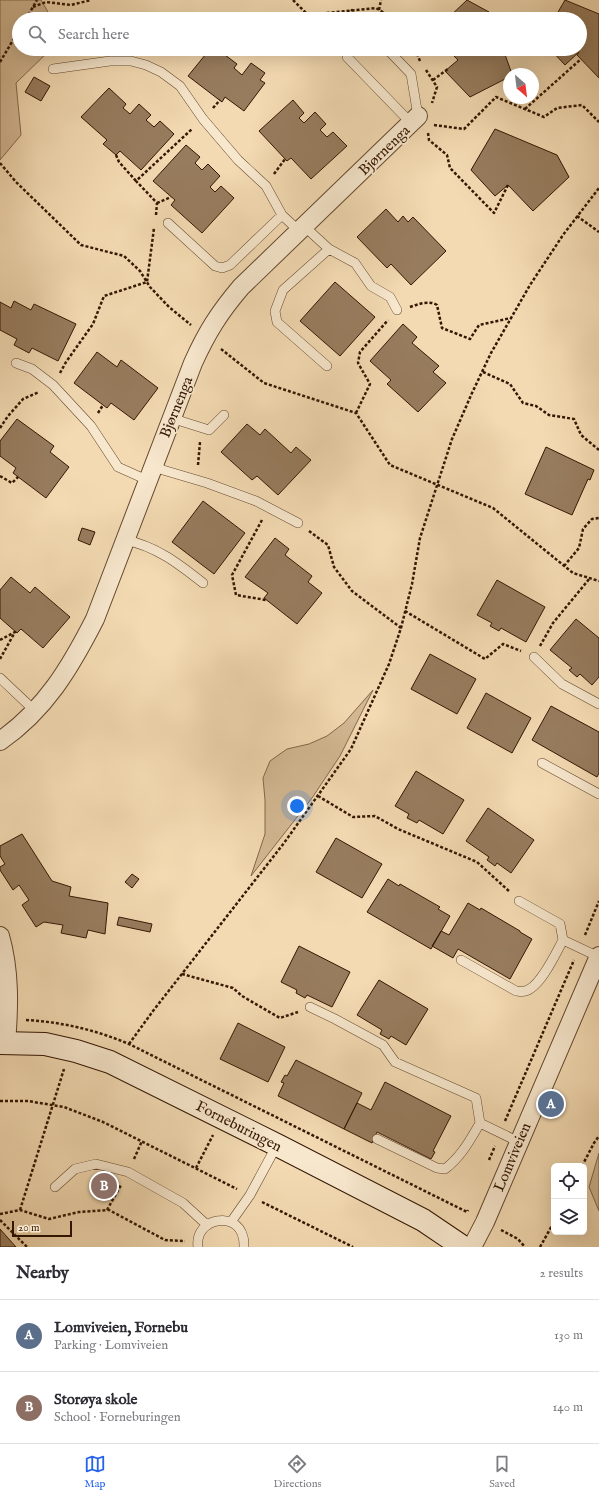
<!DOCTYPE html>
<html lang="en">
<head>
<meta charset="utf-8">
<style>
	body { margin:0; font-family:"IM FELL English",serif; background:#f2f2f3; color:#2b2b33 }
	.controls { position:absolute; right:12px; bottom:12px; display:grid; overflow:hidden; border-radius:6px; box-shadow:0 4px 16px #0002 }
	.controls button { width:36px; height:36px; display:grid; place-items:center; padding:0; border:0; border-bottom:1px solid #e1e1e2; background:#fff; color:#2b2b33; font:20px sans-serif }
	.compass { position:absolute; left:503px; top:68px; width:36px; height:36px; border-radius:50%; background:#fff; box-shadow:0 4px 16px #0002; rotate:152deg }
	.scale { position:absolute; left:12px; bottom:10px; width:60px; box-sizing:border-box; padding-left:4px; border:2px solid #341702; border-top:0; font-size:11px; line-height:14px; white-space:nowrap; color:#341702; -webkit-text-stroke:3px #f7e7cd; paint-order:stroke }
	.you { position:absolute; left:297px; top:806px; width:14px; height:14px; margin:-10px; border:3px solid #fff; border-radius:50%; background:#1a73e8; box-shadow:0 0 0 6px #1a73e833 }
	.badge { display:grid; place-items:center; width:26px; height:26px; border-radius:50%; background:#2563eb; color:#fff; font-size:13px; font-weight:700 }
	.pin { position:absolute; translate:-50% -50%; border:2px solid #fff; box-shadow:0 1px 4px #0006 }
	.list { margin:0; padding:0; list-style:none }
	h2 { display:flex; justify-content:space-between; align-items:center; height:52px; margin:0; padding:0 16px; font-size:17px }
	h2 small { font-size:13px; font-weight:400; color:#7c7c81 }
	.list li { display:grid; grid-template-columns:26px 1fr auto; gap:12px; align-items:center; box-sizing:border-box; height:72px; padding:0 16px; border-top:1px solid #e1e1e2 }
	.list b { display:block; font-size:15px; white-space:nowrap }
	.list p { margin:0; font-size:13px; white-space:nowrap; color:#7c7c81 }
	.list em { font-size:13px; font-style:normal; color:#7c7c81 }
	.icon { flex:none; width:22px; height:22px; fill:none; stroke:currentColor; stroke-width:2; stroke-linecap:round; stroke-linejoin:round }
	.map { position:relative; flex:none; width:599px; height:1247px; overflow:hidden }
	.search { position:absolute; background:#fff; box-shadow:0 4px 16px #0002; left:12px; right:12px; top:12px; height:44px; display:flex; align-items:center; gap:10px; box-sizing:border-box; padding:0 14px; border-radius:22px; color:#7c7c81; font-size:15px }
	.sheet { height:196px; background:#fff }
	nav { display:flex; justify-content:space-around; align-items:center; box-sizing:border-box; height:56px; border-top:1px solid #e1e1e2; background:#fff; font-size:11px; color:#7c7c81 }
	nav a { display:grid; justify-items:center; gap:2px }
	nav .on { color:#2563eb }
	.map>svg:first-child { display:block }
	.green { fill:#d3b994; stroke:#84684b }
	.building { fill:#977c5e; stroke:#341702 }
	.lines { fill:none; stroke-linecap:round; stroke-linejoin:round }
	.lane-casing { stroke:#64482e; stroke-width:10 }
	.street-casing { stroke:#64482e; stroke-width:20 }
	.secondary-casing { stroke:#341702; stroke-width:24 }
	.path { stroke:#341702; stroke-width:2.5; stroke-dasharray:3 2; stroke-linecap:butt }
	.lane { stroke:#f7e7cd; stroke-width:9 }
	.street { stroke:#f7e7cd; stroke-width:18 }
	.secondary { stroke:#f7e7cd; stroke-width:22 }
	.labels { text-anchor:middle; stroke-width:3.5; stroke-linejoin:round; paint-order:stroke }
	.street-label { font-size:15px; fill:#341702; stroke:#f7e7cd }
</style>
</head>
<body>
<div class="map">
<svg width="599" height="1247" viewBox="0 0 599 1247">
	<rect width="100%" height="100%" fill="#f3dab2"/>
	<filter id="stains"><feTurbulence type="fractalNoise" baseFrequency=".005" numOctaves="4"/><feColorMatrix values="0 0 0 0 .2 0 0 0 0 .09 0 0 0 0 .02 0 0 0 .5 -.17"/></filter>
	<radialGradient id="worn" r=".72"><stop offset=".6" stop-color="#630" stop-opacity="0"/><stop offset="1" stop-color="#630" stop-opacity=".3"/></radialGradient>
	<path class="green" d="M0,0h41l11,19h-33v30h32l-35,34 5,52 -21,25z
		M373,690l-33,66 -28,42 -61,78 14,-42v-34l-2,-22 7,-17 17,-12 22,-5 18,-8 17,-13z
		M599,1153v58l-10,-24z"/>
	<path class="building" d="M467,0l22,12 2,7h-44z
		M565,0l34,14v64l-22,-23 2,-3 -14,13 -15,-16h30v-30h-26z
		M210,49h7l20,15 -3,4 8,7 9,-12 14,10 -5,7 5,3 -21,28 -19,-14 -3,5 -34,-26z
		M447,49h56l9,25h-3v3l-39,20 -25,-26 13,-11z
		M34,77l16,9 -9,15 -16,-9z
		M109,88l17,16 -3,4 7,6 9,-10 12,11 -5,5 8,7 6,-6 14,13 -33,36 -21,-19 -4,4 -13,-11 4,-4 -26,-23z
		M293,100l11,13 -5,5 5,5 11,-11 11,12 -6,6 7,7 6,-5 14,14 -36,33 -20,-21 -4,3 -28,-30z
		M495,129l62,26 12,22 -36,34 -25,-26 -13,11 -24,-26z
		M186,145l14,12 -5,6 7,7 6,-6 12,12 -10,11 5,5 6,-6 13,12 -32,35 -31,-28 4,-5 -22,-19z
		M386,209l12,13 5,-6 5,6 5,-5 33,34 -35,34 -20,-21 -4,4 -30,-31z
		M335,282l40,35 -35,39 -40,-35z
		M14,301l17,9 3,-6 42,20 -18,37 -26,-13 -3,5 -15,-8 3,-6 -17,-9v-28l11,6z
		M403,324l14,13 -5,6 27,23 -6,6 13,11 -28,29 -31,-28 4,-4 -21,-19z
		M97,352l20,15 4,-7 37,28 -24,32 -23,-17 -4,5 -33,-25z
		M17,419l37,27 -4,6 19,15 -23,31 -33,-25 3,-5 -16,-12v-15z
		M247,424l13,11 5,-6 26,24 5,-6 15,13 -33,35 -21,-19 -5,4 -31,-28z
		M546,447l48,23 -4,10 -2,-1 -16,36 -47,-21z
		M203,501l42,32 -31,41 -42,-32z
		M82,528l13,4 -5,13 -12,-5z
		M275,538l14,11 -4,6 27,21 -4,6 14,11 -25,31 -33,-26 4,-5 -23,-16z
		M11,577l19,16 5,-6 35,30 -27,31 -22,-19 -4,4 -17,-15v-28z
		M497,580l48,27 -19,35 -25,-14 -2,3 -9,-5 2,-3 -15,-8z
		M576,619l23,19v39l-7,8 -12,-11 -3,3 -8,-7 3,-2 -22,-18z
		M430,654l46,25 -19,35 -46,-25z
		M486,693l45,25 -19,35 -45,-25z
		M551,706l48,26v41l-2,4 -65,-37z
		M416,771l48,29 -21,34 -24,-14 -2,3 -10,-5 2,-4 -14,-8z
		M488,808l46,32 -23,33 -14,-10 -2,3 -8,-6 2,-3 -23,-16z
		M22,834l30,47 19,6 -2,9 39,7 -3,31 -17,-4 -2,8 -25,-5 2,-8 -19,-3 -8,5 -14,-22 7,-5 -10,-15 -6,5 -13,-20v-3l5,-3 -5,-8v-10z
		M336,838l46,26 -20,34 -46,-26z
		M132,874l7,5 -7,9 -7,-6z
		M388,879l11,7 1,-2 40,23 -2,2 12,7 -19,33 -64,-37z
		M468,903l12,7 1,-2 39,23v1l12,7 -22,40 -52,-30 -5,9 -21,-12 9,-15 8,4z
		M119,917l33,7 -2,8 -33,-7z
		M299,946l51,26 -18,35 -25,-12 -2,3 -9,-5 1,-3 -16,-8z
		M379,980l49,29 -22,36 -15,-9 -2,3 -9,-5 2,-4 -25,-15z
		M238,1023l47,24 -17,35 -48,-23z
		M296,1060l66,33 -18,36 -66,-33 6,-13 -3,-1 4,-7 2,1z
		M385,1082l66,34 -18,35 2,1 -4,7 -54,-27 -5,11 -28,-14 13,-26 14,7z
		M0,1229l16,18h-16z"/>
	<g class="lines">
		<g class="lane-casing">
			<path id="lane" d="M387,49l24,25 7,42
				M347,57l64,66
				M53,69l57,-8h21l15,4 15,7 19,14 23,33 35,41 28,26 16,29 17,16
				M168,223l47,43 7,2 8,-3 52,-50
				M304,226l25,23 26,14 16,23 19,11 7,13
				M16,363l16,6 21,16 38,41 27,41 29,13
				M327,366l-50,-44 -2,-11 8,-21 46,-41
				M171,418l38,12 15,-15
				M153,465l10,5 44,13 49,18 42,22
				M125,540c31,6 54,24 78,43
				M534,657l28,27 37,20
				M0,678l35,33
				M542,763l57,31
				M519,901l41,23 3,16 36,17
				M461,960l55,31c2,0 7,1 9,0 15,-3 31,-38 38,-51
				M310,1007l25,12 48,26 12,17 81,36 4,25 39,19
				M377,1139l60,29 8,1c16,-12 25,-29 35,-46
				M55,1187l20,-18 21,-5 32,8 55,31 24,22
				M231,1222l19,-27 27,-50
				M198,1247c-4,-29 39,-37 45,-10 1,3 1,7 1,10"/>
		</g>
		<g class="street-casing">
			<path id="street" d="M0,741c45,-31 70,-73 95,-122l98,-256c14,-31 26,-50 48,-76l177,-171
				M0,936c10,35 9,71 6,107
				M472,1247l13,-25 114,-266"/>
		</g>
		<g class="secondary-casing">
			<path id="secondary" d="M0,1043l45,1 31,7 34,11 167,83 146,75 40,27"/>
		</g>
		<path class="path" d="M293,0l15,15 68,-7 18,11
			M33,7l13,-5 25,3 20,-5
			M379,10l2,-10
			M26,19l11,-19
			M345,19l7,-9 7,9
			M415,49l5,12
			M0,62l19,-32
			M426,70l11,17 -5,16
			M433,80l15,-11
			M213,108l7,-8
			M525,109l56,-50
			M434,125l30,4 32,-32 48,20 13,-9 25,-3 17,17
			M428,133l1,7 18,15 3,13 44,45 14,-28
			M116,155l3,7 17,19
			M0,163l16,19 65,63 43,11 16,15 10,16 19,20 22,18
			M274,174l11,-15
			M157,203l14,-6
			M156,215l1,-12 -21,-22 56,-52
			M577,216l22,16
			M410,307c9,-3 19,-7 27,-2l5,23 28,11 9,-14 32,-7
			M221,349l43,34 92,30 34,52 103,43 80,65 26,8
			M483,372l27,12 13,19 13,3 13,9 25,4 7,16 18,15
			M60,373l6,-11 27,-38 11,-28 43,-14 7,-54
			M98,413l5,-8
			M356,413l14,-29 -12,-21 2,-11 28,-32
			M0,428l8,-12 15,-17 16,-7
			M198,465l2,-23
			M0,476l12,7 6,-6
			M262,520l-30,55 4,20 30,5
			M309,531l19,14 6,22 18,24 49,37
			M564,566l15,-18 4,-19 9,-10 7,-1
			M405,611l80,48 18,-15 18,7
			M0,640l15,-8 -15,27
			M540,646l13,-23 37,-45
			M318,796l35,21 22,-1 23,13 79,33 33,30
			M585,935l14,-34
			M182,974l51,14 9,8 38,22 18,-6
			M26,1020c36,2 70,10 103,24l338,168 1,-2
			M129,1044l24,-33 131,-168 67,-94 38,-85 12,-36 11,-44 8,-46 32,-99 20,-46 19,-40 39,-68 33,-50 36,-47
			M0,1101h28l36,6 39,15 134,67
			M505,1121l69,-161
			M134,1159l8,-18
			M489,1160l6,-14
			M582,1166l12,-23 5,-7
			M196,1168l17,-33
			M262,1202l91,45
			M20,1210l44,-141
			M107,1210l14,-25
			M0,1214l20,-4 29,9 30,-7 30,-2 56,30 20,1
			M0,1220l27,27
			M501,1230l17,9 7,8
			M540,1247l14,-25"/>
		<use href="#lane" class="lane"/>
		<use href="#street" class="street"/>
		<use href="#secondary" class="secondary"/>
	</g>
	<g class="labels">
		<g class="street-label">
			<text transform="translate(384 150) rotate(-44)" y="5">Bjørnenga</text>
			<text transform="translate(176 407) rotate(-68)" y="5">Bjørnenga</text>
			<text transform="translate(239 1126) rotate(27)" y="5">Forneburingen</text>
			<text transform="translate(512 1157) rotate(-67)" y="5">Lomviveien</text>
		</g>
	</g>
	<rect width="100%" height="100%" filter="url(#stains)"/>
	<rect width="100%" height="100%" fill="url(#worn)"/>
</svg>
<div class="controls">
<button><svg class="icon" aria-label="locate" viewBox="0 0 24 24"><circle cx="12" cy="12" r="6"/><path d="M12 2v4M12 18v4M2 12h4M18 12h4"/></svg></button>
<button><svg class="icon" aria-label="layers" viewBox="0 0 24 24"><path d="M12 4l9 5-9 5-9-5zM3 14l9 5 9-5"/></svg></button>
</div>
<svg class="compass" viewBox="-18 -18 36 36"><path d="M0-13l5 13h-10z" fill="#e53935"/><path d="M0 13l5-13h-10z" fill="#7c7c81"/></svg>
<div class="scale">20 m</div>
<div class="you"></div>
<div class="pin badge" style="left:551px;top:1104px;background:#5c6f8a">A</div>
<div class="pin badge" style="left:104px;top:1186px;background:#8d6e63">B</div>
<div class="search"><svg class="icon" aria-label="search" viewBox="0 0 24 24"><circle cx="10" cy="10" r="6"/><path d="M15 15l6 6"/></svg>Search here</div>
</div>
<section class="sheet">
<h2>Nearby<small>2 results</small></h2>
<ul class="list">
<li><span class="badge" style="background:#5c6f8a">A</span><div><b>Lomviveien, Fornebu</b><p>Parking · Lomviveien</p></div><em>130 m</em></li>
<li><span class="badge" style="background:#8d6e63">B</span><div><b>Storøya skole</b><p>School · Forneburingen</p></div><em>140 m</em></li>
</ul>
</section>
<nav>
<a class="on"><svg class="icon" aria-label="map" viewBox="0 0 24 24"><path d="M3 6l6-2 6 2 6-2v14l-6 2-6-2-6 2zM9 4v14M15 6v14"/></svg>Map</a>
<a><svg class="icon" aria-label="directions" viewBox="0 0 24 24"><path d="M12 3l9 9-9 9-9-9zM9 14v-3h6M13 9l2 2-2 2"/></svg>Directions</a>
<a><svg class="icon" aria-label="saved" viewBox="0 0 24 24"><path d="M7 4h10v16l-5-4-5 4z"/></svg>Saved</a>
</nav>
</body>
</html>
